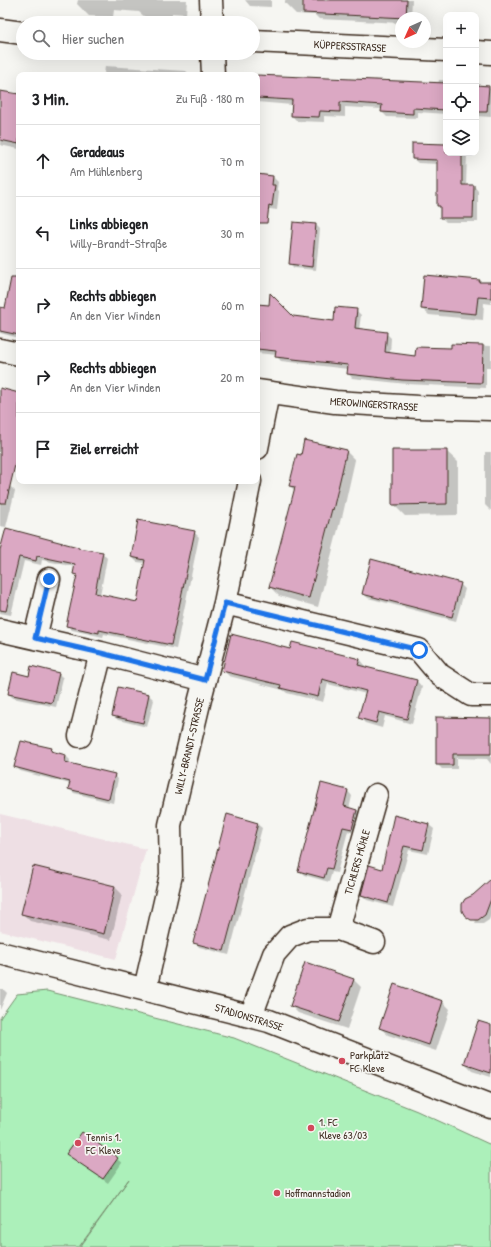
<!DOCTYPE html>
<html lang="de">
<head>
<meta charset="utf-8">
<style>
	body { margin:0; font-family:"Patrick Hand",sans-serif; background:#f6f6f6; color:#202124 }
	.controls { position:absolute; right:12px; top:12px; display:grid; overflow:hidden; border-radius:8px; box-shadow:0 4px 16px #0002 }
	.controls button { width:36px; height:36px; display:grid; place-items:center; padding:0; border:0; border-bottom:1px solid #e0e0e0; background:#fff; color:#202124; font:20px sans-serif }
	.compass { position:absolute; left:395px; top:12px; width:36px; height:36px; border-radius:50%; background:#fff; box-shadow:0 4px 16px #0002; rotate:225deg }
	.stop { position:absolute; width:12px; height:12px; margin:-9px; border:3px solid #1a73e8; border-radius:50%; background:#fff }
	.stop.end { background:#1a73e8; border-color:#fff; box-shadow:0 1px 4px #0008 }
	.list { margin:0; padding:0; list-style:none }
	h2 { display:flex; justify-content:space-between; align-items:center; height:52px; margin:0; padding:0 16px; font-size:17px }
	h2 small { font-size:13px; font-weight:400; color:#757577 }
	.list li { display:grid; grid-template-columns:26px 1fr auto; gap:12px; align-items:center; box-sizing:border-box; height:72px; padding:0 16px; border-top:1px solid #e0e0e0 }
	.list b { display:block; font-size:15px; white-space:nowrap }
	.list p { margin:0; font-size:13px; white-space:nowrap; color:#757577 }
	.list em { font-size:13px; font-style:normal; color:#757577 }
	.icon { flex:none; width:22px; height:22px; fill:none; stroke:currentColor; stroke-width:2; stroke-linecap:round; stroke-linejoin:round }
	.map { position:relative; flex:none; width:491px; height:1247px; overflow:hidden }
	.search { position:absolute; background:#fff; box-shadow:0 4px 16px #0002; left:16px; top:16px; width:244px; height:44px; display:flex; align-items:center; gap:10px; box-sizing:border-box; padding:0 14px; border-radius:22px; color:#757577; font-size:15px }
	.panel { position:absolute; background:#fff; box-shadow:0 4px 16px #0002; left:16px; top:72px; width:244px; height:412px; border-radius:8px }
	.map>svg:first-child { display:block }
	.built { fill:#eedfe4 }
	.pitch { fill:#acf0ba; stroke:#748d6c }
	.shadow { fill:#0003 }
	.building { fill:#dba8c3; stroke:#3b2a1e }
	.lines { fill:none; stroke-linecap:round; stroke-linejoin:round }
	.minor-casing { stroke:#3b2a1e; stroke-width:25 }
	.minor { stroke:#f6f6f2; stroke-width:22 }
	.route { stroke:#1a73e8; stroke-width:5 }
	.poi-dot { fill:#d1495b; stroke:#f6f6f2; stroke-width:1.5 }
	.labels { text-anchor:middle; stroke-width:3.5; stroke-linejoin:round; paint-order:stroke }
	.street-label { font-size:11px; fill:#3b2a1e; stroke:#f6f6f2 }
	.poi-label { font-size:11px; fill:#3b2a1e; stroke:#f6f6f2; text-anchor:start }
</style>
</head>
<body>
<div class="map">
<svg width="491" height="1247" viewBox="0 0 491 1247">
	<rect width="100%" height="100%" fill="#f6f6f2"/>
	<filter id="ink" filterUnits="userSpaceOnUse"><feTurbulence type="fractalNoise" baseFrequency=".025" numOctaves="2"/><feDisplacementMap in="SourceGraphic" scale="8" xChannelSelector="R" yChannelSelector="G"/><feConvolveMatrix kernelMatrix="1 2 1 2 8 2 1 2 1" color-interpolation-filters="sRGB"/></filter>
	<g filter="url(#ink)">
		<path class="built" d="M0,814l146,35 -30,110 -116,-28z"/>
		<path class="pitch" d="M47,991l187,47 183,73 74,34v102h-411l49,-68 -50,68h-79v-229l17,-24z"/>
		<path class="shadow" d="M78,0h109l-1,14 -14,-1v7l-26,-2 -7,-6 -25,-2 -1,7 -24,-1 -12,-12z
			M245,0h26v7l-21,-1z
			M285,0h127l-1,18h-10v5l-82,-4 -4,-4 -19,-1 -11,-11z
			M105,66l81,5 4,4h-86z
			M257,76l181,8 1,-4h7v34l-28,-2v6l-31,-1 -5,-5v-3l-37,-2v10l-21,-1v6l-27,-1 -5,-5v-11l-35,-3z
			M476,86l13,1 2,2v28l-15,-1z
			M0,92l19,3v54l-19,-4z
			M446,145v8h21l-1,33h8l4,5v31h-32l-5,-5v-8l-3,-4v-41l-20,-1 -5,-4z
			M257,175l16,2 5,5 -1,7 2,2 -2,19 -20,-3z
			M294,223l22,2 4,4 -4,41 -22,-2 -4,-4z
			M479,281l2,2h10v21l-7,-1 -1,17 -54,-5 -7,-6z
			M19,285v53l-19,-5v-26l6,2z
			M257,305l35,12 43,5 21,-12 5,5 -2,15 27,3 5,5 -1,16 26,3 36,-8v-4l39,1v22h-5v20l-79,-4 -55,-6 -4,-5v-4l-67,-8 -5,-5 1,-1 -20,-2z
			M0,391l19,5v69l-19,-8z
			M346,451l9,9 -13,58h-1l-23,89 -39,-11 -9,-9 25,-96 -5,-5 12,-30z
			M446,451l12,11v53l-53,1 -12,-12z
			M485,452h6v59l-6,-6z
			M0,484l10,2 5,5 -9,36 -6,-1z
			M194,532l5,5 -23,112 -72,-15 -1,3 -31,-7 -5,-5 11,-48 -4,-4 1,-6 -33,-7 -1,5 -17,-4 -13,54 -11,-2v-59l78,-6 1,1 23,4 5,5 -7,37 38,8 8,-40 -9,-1 -5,-5z
			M460,584l5,5 -9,32 -88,-23 -5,-5z
			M291,650l69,9 5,6 -1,3 53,13 5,6 -10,37 -27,-8 -3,12 -17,-5 -5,-5 6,-24 -38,-10 -5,18 -36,-9 -4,-3 -54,-14 -5,-5z
			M59,674l4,4 -7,29 -43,-9 -4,-4 21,-17z
			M119,688l30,7 5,5 -7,27 -29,-7 -5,-5z
			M491,719v45l-4,-5 -30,-1v11h-15l-5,-5z
			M51,749l4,4 11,3 4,4 -1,4 45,11 4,4 -5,24 -39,-10 -5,-4 1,-5 -50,-13 -4,-4z
			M348,791l4,5 -3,13 8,1 5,5 -5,19 -9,-3 -11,42 -5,-1 -3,10 -25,-7 -4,-4z
			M395,816l34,9 5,4 -6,25 -19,-4 -16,57 -26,-7 -5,-5 20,-25z
			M257,824l5,4 -33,127 -30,-8 -4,-5z
			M491,880v35l-2,5 -6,4h-6l-2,-1 1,-2 -8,-5 6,-21z
			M115,887l7,7 -11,46 -81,-19 -7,-7z
			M354,980l7,7 -14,42 -49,-16 -7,-7z
			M395,985l48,17 7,7 -14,42 -48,-16 -8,-7z
			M0,989h3l4,4 -7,17z
			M491,1026v51l-19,-6 -7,-7z
			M82,1133l40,30 -14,20 -36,-25z"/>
		<path class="building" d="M303,0h104l-1,18 -103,-5z
			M257,75l189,8v27l-33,-2v6l-32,-2 1,-7 -42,-3v10l-20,-1 -1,6 -28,-1 1,-16 -35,-2z
			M476,85l13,1 -2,26h-11z
			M0,91l19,3v50l-19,-4z
			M412,143l34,1v9h16v32h12l-1,33h-33v-12h-3v-46l-25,-1z
			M257,174l16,2 -1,9h3l-3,21 -3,-1 -2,18h-10z
			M293,222l23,2 -4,43 -23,-3z
			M424,275l56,5 -1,2h12v16l-13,-1 -2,17 -55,-5z
			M11,278h8v57l-19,-4v-24l5,1z
			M270,293l23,23 41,5 1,-14 22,2 -2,19 32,4 -2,20 30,4 1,-9 35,1v-4l32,1 -1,38 -80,-3 -55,-6 1,-9 -73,-8 1,-6 -19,-2v-45l12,1z
			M0,388l19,5v69l-3,-1 -10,42h-6z
			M304,440l43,10 -14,60 -1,-1 -23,89 -40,-11 26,-100 -6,-1 8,-32 4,1z
			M392,450h55v54l-55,1z
			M138,520l57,11 -24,114 -72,-15v3l-33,-7 11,-51 -4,-1 2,-10 -38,-8 -1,5 -17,-4 -13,54 -6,-1v-60l6,-22 72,19v1l25,4 -8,41 42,9 8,-42 -14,-3z
			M371,559l90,24 -9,34 -90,-23z
			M231,634l59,15 2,-7 68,17 -2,6 59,15 -10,39 -28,-7 -3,11 -18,-5 8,-27 -44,-12 -4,18 -38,-9 1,-3 -59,-14z
			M31,666l28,7 -7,30 -44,-9 5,-22 16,4z
			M118,687l31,7 -6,29 -31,-7z
			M436,717l55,1v36h-38v11h-17z
			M21,741l31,7 -1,3 15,4 -1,7 50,12 -6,25 -41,-10 2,-7 -56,-15z
			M321,783l27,7 -4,16 13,4 -5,19 -9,-2 -11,42 -5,-1 -3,10 -26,-7z
			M227,814l31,9 -34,128 -31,-8z
			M394,815l35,9 -6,26 -19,-4 -16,57 -27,-8 8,-30 13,4z
			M33,866l82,20 -11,48 -83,-20z
			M491,879v20l-6,16 -7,5h-7l-6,-4 -3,-5v-7l3,-5 8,-4z
			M305,962l49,17 -15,43 -49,-16z
			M394,984l49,17 -14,44 -50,-17z
			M478,1021l13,4v48l-27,-9z
			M82,1132l36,26 -15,21 -37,-25z"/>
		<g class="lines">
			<g class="minor-casing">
				<path id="minor" d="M211,0l1,23
					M0,30l23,3
					M253,41l193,9
					M476,52l15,1
					M212,53l1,22
					M0,350l19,4
					M257,391l78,11 83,5 73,2
					M257,448l11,-55
					M225,603l194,47 21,25 31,20h20
					M0,630l101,23 104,27
					M35,638l14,-59
					M80,736l21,-83
					M338,929l38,-134
					M0,953l269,68 222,86
					M145,989l26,-114 -1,-50 30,-126 25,-96 25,-122
					M251,1016l23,-62 16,-18 18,-7h30l36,13"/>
			</g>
			<use href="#minor" class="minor"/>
		</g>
	</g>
	<g class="lines" filter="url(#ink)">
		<path class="route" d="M49,579l-14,59 66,15 104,27 20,-77 194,47"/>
	</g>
	<g class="poi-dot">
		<circle cx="342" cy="1061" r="4"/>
		<circle cx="311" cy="1128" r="4"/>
		<circle cx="78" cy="1143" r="4"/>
		<circle cx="277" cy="1193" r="4"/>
	</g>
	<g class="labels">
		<g class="street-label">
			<text transform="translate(350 46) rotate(3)" y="4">KÜPPERSSTRASSE</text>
			<text transform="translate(374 404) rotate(4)" y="4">MEROWINGERSTRASSE</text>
			<text transform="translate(189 746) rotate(-77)" y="4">WILLY-BRANDT-STRASSE</text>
			<text transform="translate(357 862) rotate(-74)" y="4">TICHLERS MÜHLE</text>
			<text transform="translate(249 1017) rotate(17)" y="4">STADIONSTRASSE</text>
		</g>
		<g class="poi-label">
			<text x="350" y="1059">Parkplatz<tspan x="350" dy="13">FC Kleve</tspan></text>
			<text x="319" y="1126">1. FC<tspan x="319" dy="13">Kleve 63/03</tspan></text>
			<text x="86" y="1141">Tennis 1.<tspan x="86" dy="13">FC Kleve</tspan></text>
			<text x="285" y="1197">Hoffmannstadion</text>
		</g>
	</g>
</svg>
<div class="controls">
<button>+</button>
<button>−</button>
<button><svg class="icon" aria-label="locate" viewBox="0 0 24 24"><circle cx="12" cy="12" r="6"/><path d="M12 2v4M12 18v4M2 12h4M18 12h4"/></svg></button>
<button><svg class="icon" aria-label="layers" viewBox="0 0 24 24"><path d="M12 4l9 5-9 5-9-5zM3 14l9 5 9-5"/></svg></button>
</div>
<svg class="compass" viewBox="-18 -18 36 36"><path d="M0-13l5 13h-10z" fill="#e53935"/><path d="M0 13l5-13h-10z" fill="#757577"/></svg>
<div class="stop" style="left:419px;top:650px"></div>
<div class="stop end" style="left:49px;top:579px"></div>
<div class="search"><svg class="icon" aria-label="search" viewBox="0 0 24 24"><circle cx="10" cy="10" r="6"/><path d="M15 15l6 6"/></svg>Hier suchen</div>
<section class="panel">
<h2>3 Min.<small>Zu Fuß · 180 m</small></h2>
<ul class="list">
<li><svg class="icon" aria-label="ahead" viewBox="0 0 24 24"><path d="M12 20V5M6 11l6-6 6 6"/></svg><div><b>Geradeaus</b><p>Am Mühlenberg</p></div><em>70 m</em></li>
<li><svg class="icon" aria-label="left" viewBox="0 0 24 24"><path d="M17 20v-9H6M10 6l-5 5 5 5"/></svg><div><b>Links abbiegen</b><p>Willy-Brandt-Straße</p></div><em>30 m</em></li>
<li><svg class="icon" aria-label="right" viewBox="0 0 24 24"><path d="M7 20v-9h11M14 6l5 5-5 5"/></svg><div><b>Rechts abbiegen</b><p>An den Vier Winden</p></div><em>60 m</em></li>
<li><svg class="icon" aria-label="right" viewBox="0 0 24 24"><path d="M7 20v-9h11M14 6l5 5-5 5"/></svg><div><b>Rechts abbiegen</b><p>An den Vier Winden</p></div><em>20 m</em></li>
<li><svg class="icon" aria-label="arrive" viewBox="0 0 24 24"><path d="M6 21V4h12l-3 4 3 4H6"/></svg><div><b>Ziel erreicht</b></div></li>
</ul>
</section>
</div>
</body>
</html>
